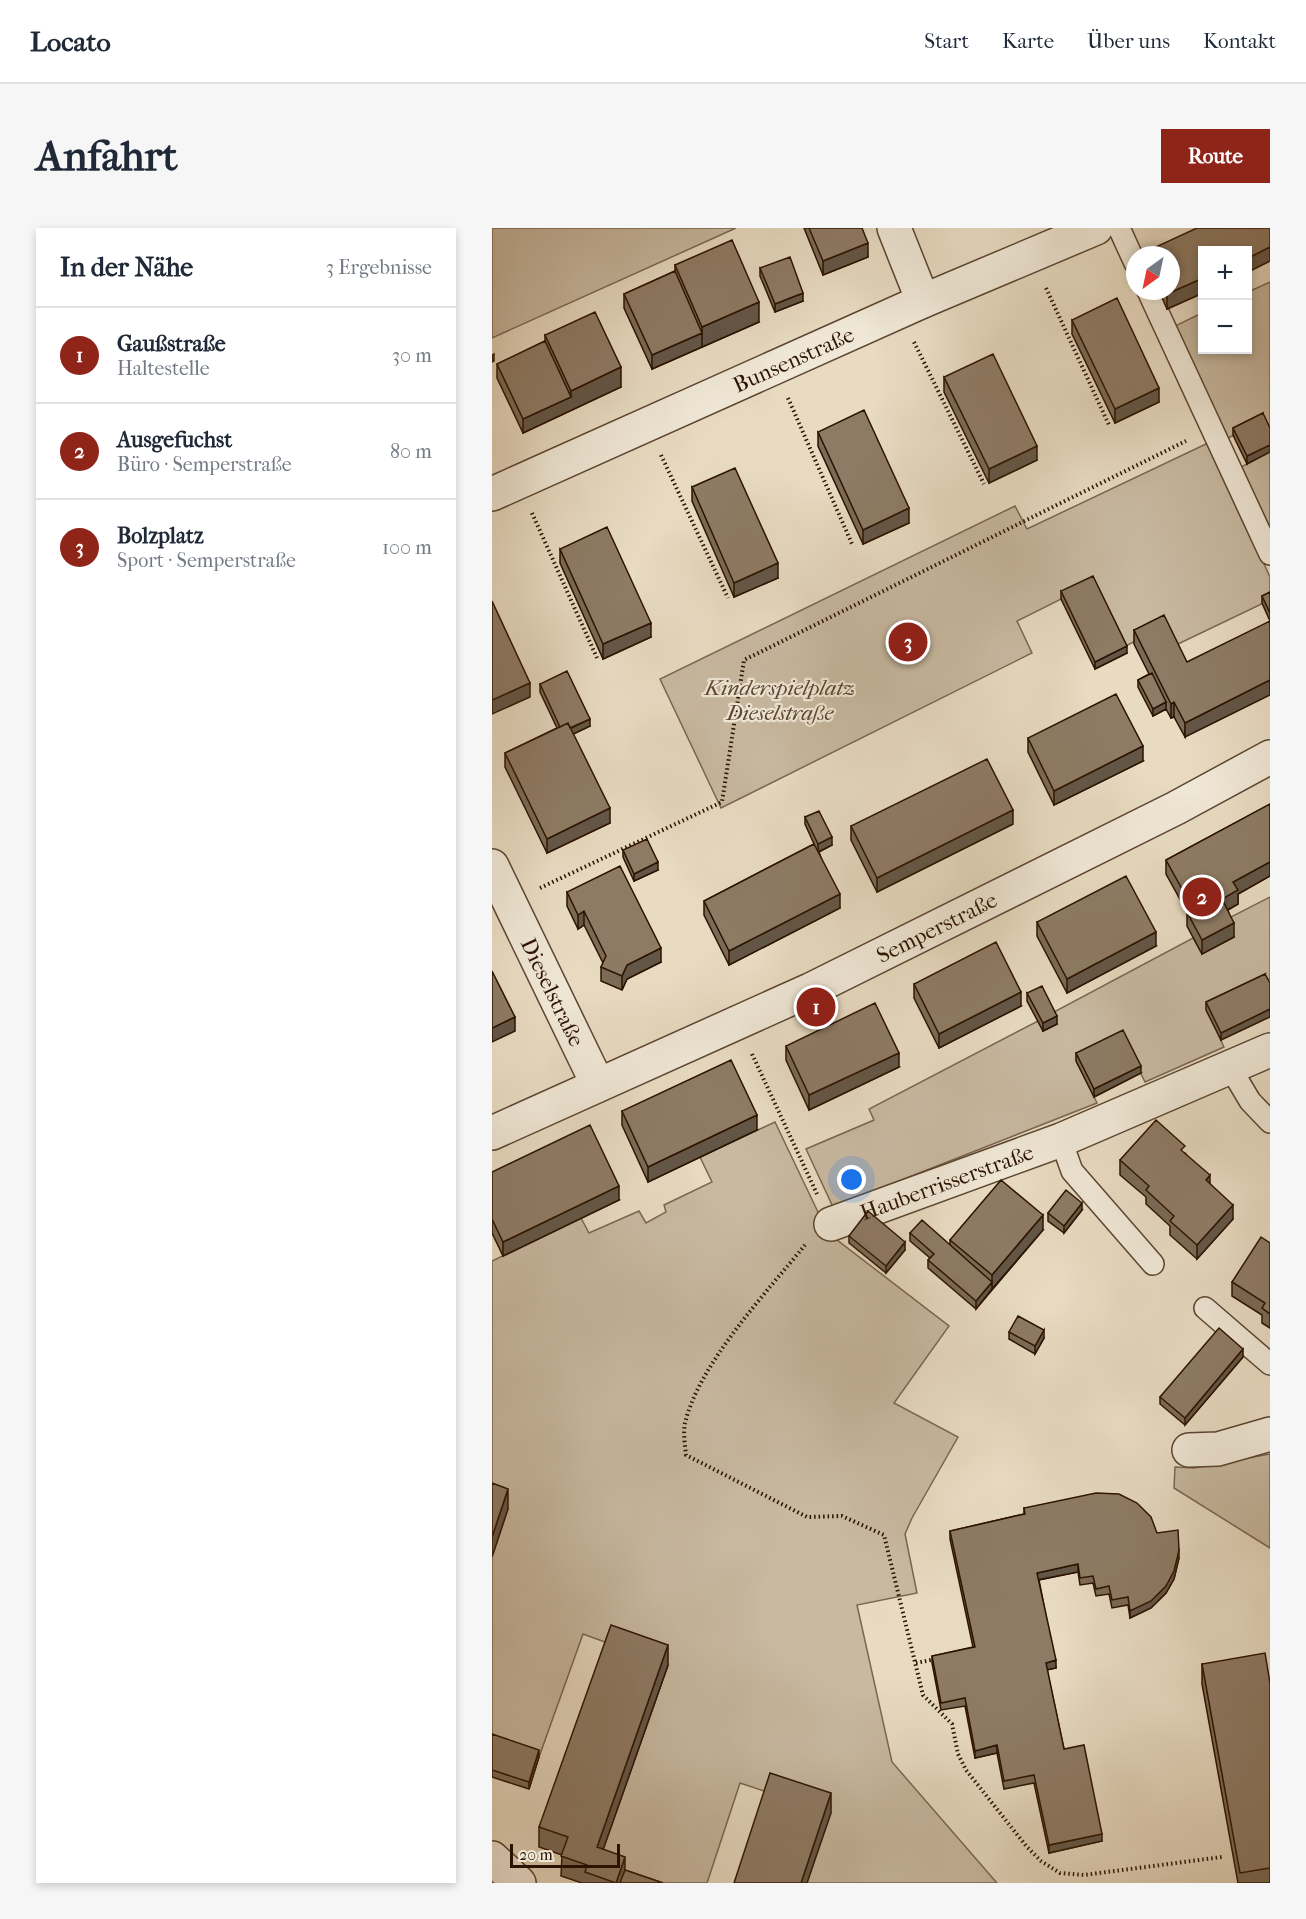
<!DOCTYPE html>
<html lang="de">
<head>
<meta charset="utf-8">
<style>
	body { margin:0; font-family:"IM FELL French Canon",serif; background:#f6f6f7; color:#1f2937 }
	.controls { position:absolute; right:18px; top:18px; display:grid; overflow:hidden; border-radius:0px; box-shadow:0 3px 9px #0003 }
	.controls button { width:54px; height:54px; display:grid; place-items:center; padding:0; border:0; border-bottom:2px solid #e0e1e3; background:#fff; color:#1f2937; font:30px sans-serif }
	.compass { position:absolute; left:634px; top:18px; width:54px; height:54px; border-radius:50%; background:#fff; box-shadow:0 3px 9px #0003; rotate:213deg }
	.scale { position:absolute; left:18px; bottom:15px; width:110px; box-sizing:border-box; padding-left:6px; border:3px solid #2c1301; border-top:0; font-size:16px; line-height:21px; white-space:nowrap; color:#2c1301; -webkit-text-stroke:4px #f0e8d7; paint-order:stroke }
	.you { position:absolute; left:360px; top:952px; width:21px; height:21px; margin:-15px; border:4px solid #fff; border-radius:50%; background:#1a73e8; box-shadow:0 0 0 9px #1a73e833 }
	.badge { display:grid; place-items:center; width:39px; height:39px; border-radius:50%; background:#8f2418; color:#fff; font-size:20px; font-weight:700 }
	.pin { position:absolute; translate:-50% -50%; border:3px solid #fff; box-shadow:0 2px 6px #0006 }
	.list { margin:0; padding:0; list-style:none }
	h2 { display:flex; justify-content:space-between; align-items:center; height:78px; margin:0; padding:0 24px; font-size:26px }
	h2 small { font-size:20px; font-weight:400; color:#747a83 }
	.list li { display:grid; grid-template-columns:39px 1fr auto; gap:18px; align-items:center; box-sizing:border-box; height:96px; padding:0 24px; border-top:2px solid #e0e1e3 }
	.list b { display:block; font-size:22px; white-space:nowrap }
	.list p { margin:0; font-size:20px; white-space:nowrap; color:#747a83 }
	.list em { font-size:20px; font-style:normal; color:#747a83 }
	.map { position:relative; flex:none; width:778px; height:1655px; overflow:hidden; border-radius:0px }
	header { display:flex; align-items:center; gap:36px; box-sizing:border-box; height:84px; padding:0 30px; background:#fff; border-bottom:2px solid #e0e1e3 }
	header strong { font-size:28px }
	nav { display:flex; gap:33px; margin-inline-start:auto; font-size:21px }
	.intro { display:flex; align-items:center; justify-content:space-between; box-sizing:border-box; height:144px; padding:0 36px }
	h1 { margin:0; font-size:42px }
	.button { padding:15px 27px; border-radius:0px; background:#8f2418; color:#fff; font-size:21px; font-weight:700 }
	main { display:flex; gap:36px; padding:0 36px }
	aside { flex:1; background:#fff; border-radius:0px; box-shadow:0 3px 9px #0003 }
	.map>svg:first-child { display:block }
	.green { fill:#c8b9a1; stroke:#7a6651; stroke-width:1.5 }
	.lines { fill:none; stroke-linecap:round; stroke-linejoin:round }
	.service-casing { stroke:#5b4531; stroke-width:24 }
	.minor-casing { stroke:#5b4531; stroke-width:36 }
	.path { stroke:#2c1301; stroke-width:4; stroke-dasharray:1.5 3; stroke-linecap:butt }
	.service { stroke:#f0e8d7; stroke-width:21 }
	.minor { stroke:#f0e8d7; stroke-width:33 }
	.wall { fill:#7a6a57; stroke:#2c1301; stroke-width:1.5 }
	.shaded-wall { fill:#635647; stroke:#2c1301; stroke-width:1.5 }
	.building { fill:#8e7b65; stroke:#2c1301; stroke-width:1.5 }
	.labels { text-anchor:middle; stroke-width:4.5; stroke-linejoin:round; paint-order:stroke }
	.street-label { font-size:22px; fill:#2c1301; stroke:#f0e8d7 }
	.park-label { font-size:22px; font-style:italic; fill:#5b4531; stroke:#f0e8d7 }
</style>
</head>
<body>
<header>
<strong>Locato</strong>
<nav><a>Start</a><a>Karte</a><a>Über uns</a><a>Kontakt</a></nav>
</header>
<div class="intro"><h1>Anfahrt</h1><a class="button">Route</a></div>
<main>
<aside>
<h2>In der Nähe<small>3 Ergebnisse</small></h2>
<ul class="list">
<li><span class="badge">1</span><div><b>Gaußstraße</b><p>Haltestelle</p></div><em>30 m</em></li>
<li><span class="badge">2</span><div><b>Ausgefuchst</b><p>Büro · Semperstraße</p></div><em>80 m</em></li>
<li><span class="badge">3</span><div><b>Bolzplatz</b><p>Sport · Semperstraße</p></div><em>100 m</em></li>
</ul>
</aside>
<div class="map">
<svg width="778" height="1655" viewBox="0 0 778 1655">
	<rect width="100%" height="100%" fill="#e8dbc2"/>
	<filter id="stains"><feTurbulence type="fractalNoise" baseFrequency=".00333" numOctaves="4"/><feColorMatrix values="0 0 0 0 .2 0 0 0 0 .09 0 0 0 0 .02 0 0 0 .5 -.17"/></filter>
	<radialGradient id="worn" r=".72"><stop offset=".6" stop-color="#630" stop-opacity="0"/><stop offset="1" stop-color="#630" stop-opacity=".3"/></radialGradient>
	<path class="green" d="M0,0h244l-244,110z
		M778,54v153l-7,-14 -37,18 -51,-113 27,-13v37h46v-58z
		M716,215l62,134v23l-94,45 -10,-20 -42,22 -31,-64 -76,38 15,32 -311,155 -61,-129 355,-173 12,23z
		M778,224v83l-31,-67z
		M778,669v82l-63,31 17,37 -79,35 -22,-44 -46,23 20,42 -264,104 -27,-58 68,-29 -5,-11 169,-88 5,10 14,-7 -5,-11 141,-75 9,16 23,-34z
		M283,894l53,111 121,93 -55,77 64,34 -46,81 -7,16 12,59 -60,12 35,157 105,121h-190l23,-70 -90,-30 -33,100h-65l-45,-16 71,-202 -85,-31 -44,123 -47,-16v-184l16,-48 -16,-6v-242l89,-43 8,15 50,-22 7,12 20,-11 -2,-7 48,-23 -12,-25z
		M778,1226v94l-96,-60 1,-21 19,1z"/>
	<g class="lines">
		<g class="service-casing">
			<path id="service" d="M627,0l16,35
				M656,63l122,263
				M739,841l19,32 20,21
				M569,912l11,31 81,93
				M713,1080l65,56"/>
		</g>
		<g class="minor-casing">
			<g id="minor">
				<path d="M402,0l29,73"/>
				<path id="s1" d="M0,266l431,-193 173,-73"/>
				<path id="s2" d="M0,638l106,219"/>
				<path id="s3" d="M0,905l318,-143 366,-182 94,-51"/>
				<path id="s4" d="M339,996l230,-84 209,-90"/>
				<path d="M697,1222l29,-1 52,-15"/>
				<path d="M0,1630l27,25"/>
			</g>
		</g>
		<path class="path" d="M554,60l63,137
			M422,114l70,142
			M296,170l64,146
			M169,227l67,143
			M40,285l65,145
			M48,660l182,-86 22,-142 442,-219
			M260,826l65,140
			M313,1017c-39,48 -106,119 -120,178 -2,10 0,22 1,32l121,62 35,-1 42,19 39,160 29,29 6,30 8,16 61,77 14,14 19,12 24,2 138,-18
			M424,1435l20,-4"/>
		<use href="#service" class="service"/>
		<use href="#minor" class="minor"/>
	</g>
	<path class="wall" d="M312,0h58l6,29 -45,18z
		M778,0v33l-22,11 -45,-22v43l-36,16 -8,-18h12v-36h-24v-4z
		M183,37l84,57 -107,47 -28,-61v-14l51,-23z
		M268,40l43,33 -28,11 -15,-36z
		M580,92l87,82 -44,21 -43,-89z
		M53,107l76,52 -98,46 -26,-55v-14l48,-23z
		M452,149l93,83 -48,23 -45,-91z
		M771,185l-16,51 -14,-29v-7z
		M326,204l91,91 -46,21 -45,-98z
		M200,259l86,91 -44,19 -42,-96z
		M68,321l91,88 -48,22 -43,-96z
		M569,363l66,62 -32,16 -34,-70z
		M778,364v29l-8,-18v-7z
		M642,402l53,32 -2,75 -11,-20 -3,1 -5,-9 -13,7 -15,-29v-7l11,-6 -15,-30z
		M48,456l50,42 -17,8 37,89 -63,30 -42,-86v-14l52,-25 -17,-36z
		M536,510l115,23 -89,44 -26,-53z
		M778,576v72l-32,18v10l-10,6 6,27 -32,17 -15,-28v-14l-21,-38v-14z
		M313,589l27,28 -13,7 21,56 -111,57 -25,-50v-14l110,-57 -9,-20z
		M521,596l-136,68 -26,-52v-14z
		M131,622l35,20 -24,11 -11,-24z
		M75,664l94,70 -34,17 -5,11 -21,-9v-14l2,-4 -19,-38 -6,4 -11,-23z
		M545,694l119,24 -89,47 -30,-57z
		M773,746l-44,66 -15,-30v-8z
		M422,756l107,22 -82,42 -25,-50z
		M535,765l30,31 -14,7 -16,-30z
		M294,818l113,21 -90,43 -23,-50z
		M584,825l65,20 -47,24 -18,-36z
		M130,883l135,19 -109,52 -26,-57z
		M693,925l25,31 23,35 -36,40 -27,-24v-9l-24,-22v-7l-26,-22v-15z
		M0,944l127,28 -116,56 -11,-23z
		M590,982l-18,23 -16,-12v-8z
		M551,1002l-67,79 -48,-41v-8l2,-2 -20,-17v-8l40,12v-5z
		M357,1008l56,14 -19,23 -37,-30z
		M778,1015v85l-8,-5v-8l-30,-19v-14z
		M517,1104l35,6 -9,16 -26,-15z
		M751,1129l-58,68 -25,-21v-7z
		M532,1280l133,25 22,25 -5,21 -8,14 -15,15 -21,10 -2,-13 -16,3 -3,-14 -13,2 -3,-13 -13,2 -2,-13 -39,8 17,88 -9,2 17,79 38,92 -53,12 -15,-70 -30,6 -7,-36 -22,5 -10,-52 -24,4 -9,-47v-7l41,-9 -23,-108v-8l74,-17z
		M710,1436l68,19v200h-32l-36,-199z
		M176,1437l-65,184 22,21 38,13h-81l-21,-7 1,-21 -23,-8v-20z
		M0,1506l47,23 -10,32 -37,-12z"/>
	<path class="shaded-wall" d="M376,15v14l-45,18v-14z
		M778,19v14l-22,11v-14z
		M711,50v15l-36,16v-15z
		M311,65v8l-28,11v-8z
		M267,74v20l-57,25v-20z
		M210,105v14l-50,22v-14z
		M2,126v7l-2,1v-7z
		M129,139v20l-98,46v-14l48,-22v-6z
		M667,160v14l-44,21v-14z
		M778,217v7l-23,12v-8z
		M545,218v14l-48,23v-14z
		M417,280v15l-46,21v-14z
		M286,335v15l-44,19v-14z
		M159,395v14l-48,22v-15z
		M635,418v7l-32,16v-7z
		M778,452v15l-85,42v-14z
		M38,455v14l-38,17v-14z
		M674,474v7l-13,7v-7z
		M682,474v15l-3,1v-14z
		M98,491v7l-27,13v-7z
		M651,518v15l-89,44v-14z
		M118,580v15l-63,30v-14z
		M521,582v14l-136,68v-14z
		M340,609v8l-14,7v-8z
		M166,634v8l-24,11v-7z
		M778,634v14l-32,18v10l-16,9v-14l11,-17z
		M348,666v14l-111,57v-14z
		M92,683v14l-6,4v-14z
		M742,695v14l-32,17v-14z
		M664,704v14l-89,47v-14z
		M169,720v14l-34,17 -5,11v-14l5,-11z
		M529,764v14l-82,42v-14z
		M778,781v8l-49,23v-7z
		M565,788v8l-14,7v-8z
		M23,789v14l-23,11v-14z
		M407,825v14l-90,43v-15z
		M649,838v7l-47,24v-8z
		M265,887v15l-109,52v-15z
		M718,947v15l-4,-10z
		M127,958v14l-116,56v-14z
		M590,975v7l-18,23v-7z
		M741,977v14l-36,40v-14z
		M551,987v15l-51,59v-14z
		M413,1014v8l-19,23v-7z
		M500,1054v7l-16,20v-8z
		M552,1102v8l-9,16v-8z
		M751,1121v8l-58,68v-7z
		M16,1261v20l-16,48v-20z
		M687,1322v8l-5,21 -8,14 -15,15 -21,10v-7z
		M586,1336v8l-41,8v-7z
		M176,1417v20l-71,202v-20z
		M564,1432v8l-10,2v-7z
		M505,1517v8l-22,5v-7z
		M47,1522v7l-10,32v-7z
		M339,1565v20l-24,70h-6z
		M610,1606v7l-53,12v-8z
		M133,1629v20l-2,6h-7z"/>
	<path class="building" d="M317,0h53l6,15 -45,18z
		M705,0h73v19l-22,11v-8h-45v28l-36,16 -1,-3h5v-36h-22l-2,-4z
		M240,12l27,62 -57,25 -27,-62z
		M298,29l13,36 -28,11 -15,-36z
		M183,43l27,62 -50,22 -28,-61z
		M625,70l42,90 -44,21 -43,-89z
		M103,84l26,55 -50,24 -26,-56z
		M53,113l26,56 -48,22 -26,-55z
		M501,126l44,92 -48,23 -45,-92z
		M372,182l45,98 -46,22 -45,-98z
		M771,185l7,15v17l-23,11 -14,-28z
		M243,240l43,95 -44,20 -42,-96z
		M115,299l44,96 -48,21 -43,-95z
		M601,348l34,70 -32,16 -34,-71z
		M778,364v21l-8,-17z
		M0,373l38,82 -38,17z
		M672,387l23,47 83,-41v59l-85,43 -11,-21 -3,2 -37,-74z
		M75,443l23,48 -20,9 -2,-5 -8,4 -20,-43z
		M660,445l14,29 -13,7 -15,-29z
		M624,466l27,52 -89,45 -26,-53z
		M76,495l42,85 -63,31 -42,-86z
		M495,531l26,51 -136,68 -26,-52z
		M778,576v58l-37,20 5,8 -16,9 12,24 -32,17 -15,-28 6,-3 -27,-49z
		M327,583l13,26 -14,7 -13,-27z
		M155,611l11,23 -24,12 -11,-24z
		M322,616l26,50 -111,57 -25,-50z
		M128,638l41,82 -34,17 -5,11 -21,-9 5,-11 -22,-45 -6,4 -11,-23z
		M634,648l30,56 -89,47 -30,-57z
		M504,714l25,50 -82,42 -25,-50z
		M0,743l23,46 -23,11z
		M773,746l5,9v26l-49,24 -15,-31z
		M550,758l15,30 -14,7 -16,-30z
		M383,775l24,50 -90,42 -23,-49z
		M631,802l18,36 -47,23 -18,-36z
		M239,832l26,55 -109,52 -26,-56z
		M664,892l29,26 -4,4 29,25 -4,5 27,25 -36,40 -27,-24 4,-5 -28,-26 3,-4 -29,-26z
		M98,897l29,61 -116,56 -11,-23v-47z
		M509,952l42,35 -51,60 -42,-35z
		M574,962l16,13 -18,23 -16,-13z
		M376,983l37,31 -19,24 -37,-30z
		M430,992l70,62 -16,19 -48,-41 6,-6 -24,-21z
		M769,1009l9,6v71l-8,-6 3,-5 -33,-21z
		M526,1088l26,14 -9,16 -26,-14z
		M727,1100l24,21 -58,69 -25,-21z
		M0,1255l16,6 -16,48z
		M604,1265l23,1 18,9 14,14 6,16 21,-3 1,20 -5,21 -8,15 -15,15 -21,10 -2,-14 -16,3 -3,-14 -13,3 -3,-13 -13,2 -2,-14 -41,9 19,87 -10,3 18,86 20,-4 18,89 -53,11 -15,-70 -30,6 -7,-36 -22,6 -10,-53 -24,5 -9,-47 43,-9 -25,-116 75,-17 -1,-6z
		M119,1397l57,20 -71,202 28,10 -9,26 -31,-11 2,-7 -26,-9 7,-19 -29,-10z
		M773,1425l5,30v185l-30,5 -38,-209z
		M0,1506l47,16 -10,32 -37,-12z
		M278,1545l61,20 -30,90h-67z
		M133,1642l38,13h-43z"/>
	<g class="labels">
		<g class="street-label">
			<text dy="8" stroke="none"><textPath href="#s1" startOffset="330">Bunsenstraße</textPath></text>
			<text dy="8" stroke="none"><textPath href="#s3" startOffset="490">Semperstraße</textPath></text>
			<text dy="8" stroke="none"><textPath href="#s2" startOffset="140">Dieselstraße</textPath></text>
			<text dy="8" stroke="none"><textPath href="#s4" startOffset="123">Hauberrisserstraße</textPath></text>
		</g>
		<g class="park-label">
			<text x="288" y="467">Kinderspielplatz<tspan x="288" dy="25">Dieselstraße</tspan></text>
		</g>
	</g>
	<rect width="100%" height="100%" filter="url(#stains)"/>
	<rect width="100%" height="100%" fill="url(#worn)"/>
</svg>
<div class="controls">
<button>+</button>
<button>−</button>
</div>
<svg class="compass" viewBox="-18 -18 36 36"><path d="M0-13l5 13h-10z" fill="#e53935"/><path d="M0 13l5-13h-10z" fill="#747a83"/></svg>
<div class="scale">20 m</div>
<div class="you"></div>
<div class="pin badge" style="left:324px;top:779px">1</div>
<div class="pin badge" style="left:710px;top:669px">2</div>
<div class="pin badge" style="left:416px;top:414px">3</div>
</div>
</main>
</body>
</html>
